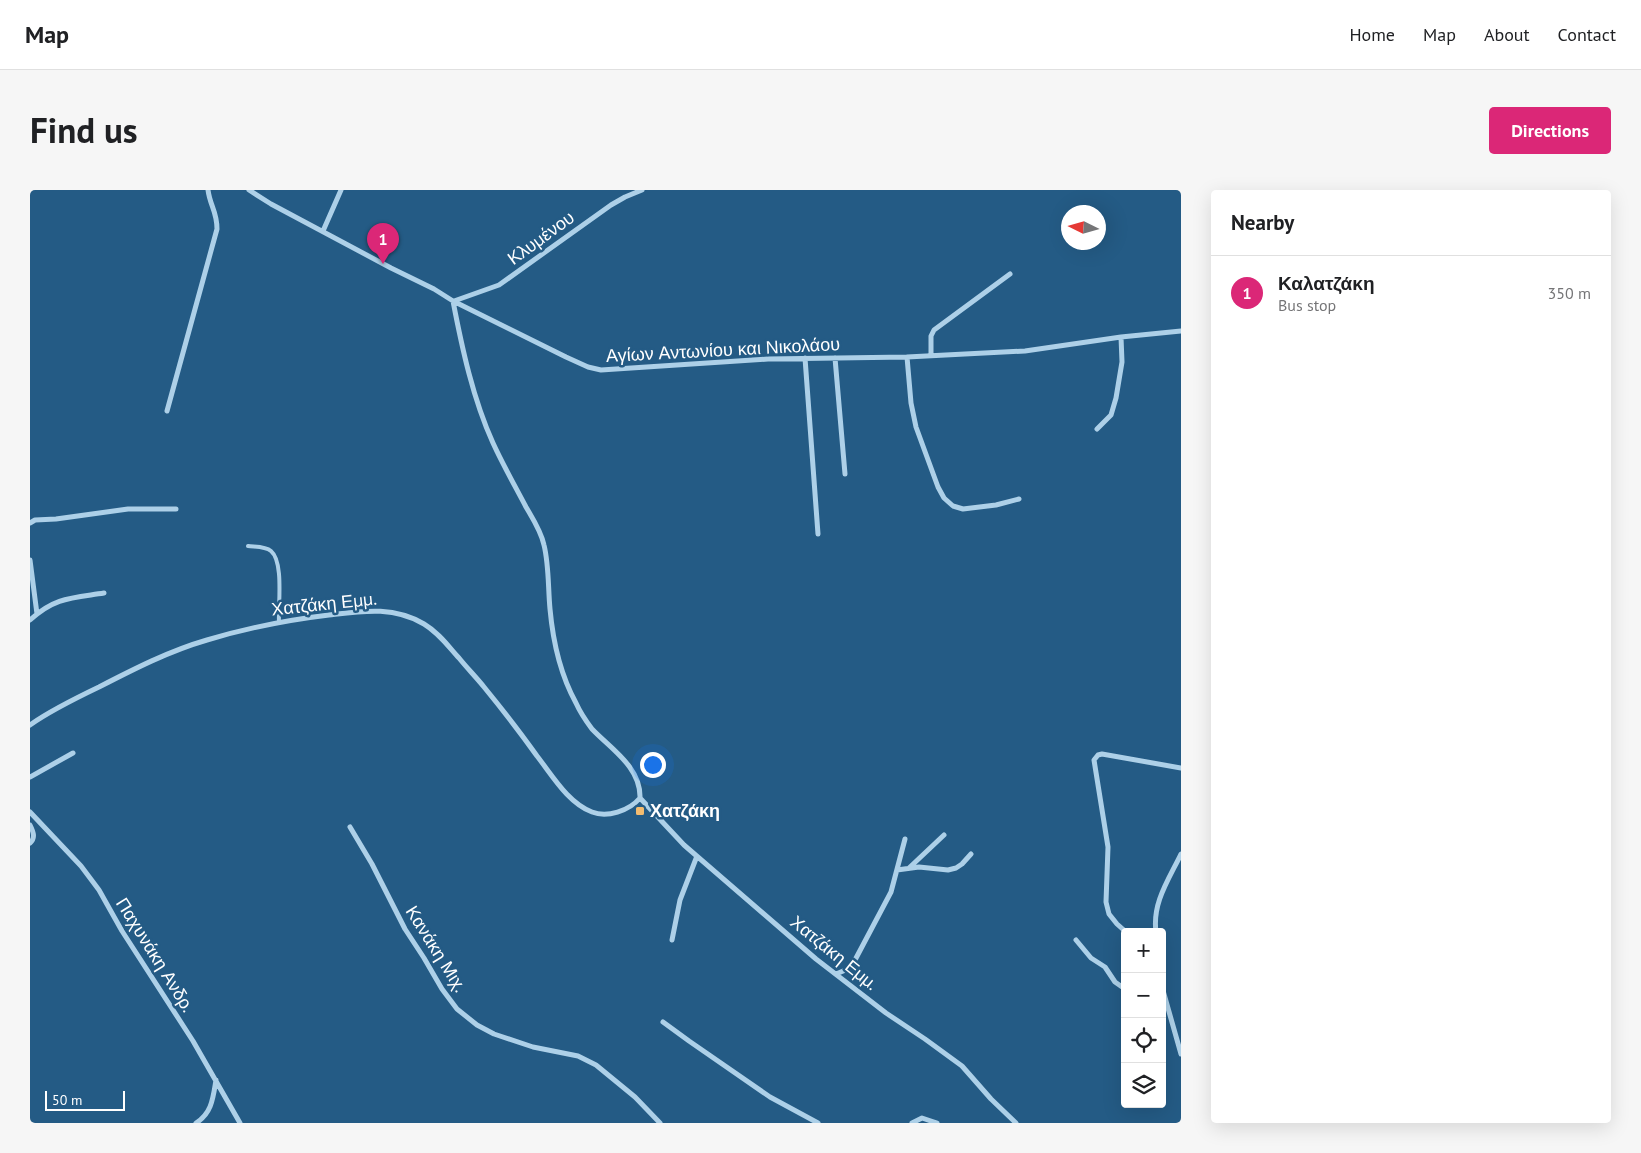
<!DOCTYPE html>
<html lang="en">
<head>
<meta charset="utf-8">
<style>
	body { margin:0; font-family:"PT Sans",sans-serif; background:#f6f6f6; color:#202124 }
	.controls { position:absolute; right:15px; bottom:15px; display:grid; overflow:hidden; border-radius:5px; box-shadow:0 5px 20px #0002 }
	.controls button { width:45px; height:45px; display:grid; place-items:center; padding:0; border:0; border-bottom:1px solid #e0e0e0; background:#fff; color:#202124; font:25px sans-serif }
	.compass { position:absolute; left:1031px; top:15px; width:45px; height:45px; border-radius:50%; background:#fff; box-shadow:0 5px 20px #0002; rotate:275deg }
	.scale { position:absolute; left:15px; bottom:12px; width:80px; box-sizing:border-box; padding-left:5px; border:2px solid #fff; border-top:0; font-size:14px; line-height:18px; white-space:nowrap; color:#fff; -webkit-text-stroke:4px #245b85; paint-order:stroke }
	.you { position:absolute; left:622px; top:574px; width:18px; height:18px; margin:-12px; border:4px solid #fff; border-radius:50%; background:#1a73e8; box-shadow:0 0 0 8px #1a73e833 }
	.badge { display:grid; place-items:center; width:32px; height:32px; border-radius:50%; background:#db2777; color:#fff; font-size:16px; font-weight:700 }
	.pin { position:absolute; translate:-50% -41px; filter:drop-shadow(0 1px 2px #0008) }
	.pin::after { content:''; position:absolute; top:26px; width:18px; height:15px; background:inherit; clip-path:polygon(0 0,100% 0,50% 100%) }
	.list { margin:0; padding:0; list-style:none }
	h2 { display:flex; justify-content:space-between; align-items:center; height:65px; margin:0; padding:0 20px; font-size:21px }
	h2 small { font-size:16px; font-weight:400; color:#757577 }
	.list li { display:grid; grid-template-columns:32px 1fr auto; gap:15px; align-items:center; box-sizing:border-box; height:75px; padding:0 20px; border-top:1px solid #e0e0e0 }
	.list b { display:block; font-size:19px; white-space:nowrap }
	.list p { margin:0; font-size:16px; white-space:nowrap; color:#757577 }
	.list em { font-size:16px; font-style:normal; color:#757577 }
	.icon { flex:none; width:28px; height:28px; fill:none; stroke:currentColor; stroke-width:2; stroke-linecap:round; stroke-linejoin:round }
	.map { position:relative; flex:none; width:1151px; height:933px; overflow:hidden; border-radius:5px }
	header { display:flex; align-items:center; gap:30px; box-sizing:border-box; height:70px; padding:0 25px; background:#fff; border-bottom:1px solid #e0e0e0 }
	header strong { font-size:24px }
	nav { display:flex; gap:28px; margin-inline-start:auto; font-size:18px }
	.intro { display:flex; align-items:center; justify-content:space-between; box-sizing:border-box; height:120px; padding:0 30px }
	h1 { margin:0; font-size:35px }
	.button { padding:12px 22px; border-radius:5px; background:#db2777; color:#fff; font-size:18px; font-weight:700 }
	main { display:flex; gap:30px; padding:0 30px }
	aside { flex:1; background:#fff; border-radius:5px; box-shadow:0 5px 20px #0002 }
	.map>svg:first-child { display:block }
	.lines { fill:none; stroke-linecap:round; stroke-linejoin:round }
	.lane { stroke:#add0e8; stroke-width:4 }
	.street { stroke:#add0e8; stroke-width:5 }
	.poi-dot { fill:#f3bc70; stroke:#245b85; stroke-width:2 }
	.labels { text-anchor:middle; stroke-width:5; stroke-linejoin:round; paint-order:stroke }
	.street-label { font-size:18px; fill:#fff; stroke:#245b85 }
	.poi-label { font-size:18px; font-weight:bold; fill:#fff; stroke:#245b85; text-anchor:start }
</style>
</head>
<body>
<header>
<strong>Map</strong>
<nav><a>Home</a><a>Map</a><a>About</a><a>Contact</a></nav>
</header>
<div class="intro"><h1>Find us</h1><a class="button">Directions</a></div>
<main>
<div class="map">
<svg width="1151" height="933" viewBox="0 0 1151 933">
	<rect width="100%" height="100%" fill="#245b85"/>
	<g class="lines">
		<path class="lane" d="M218,356c7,1 17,0 23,5 13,11 7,54 8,71"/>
		<path class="street" d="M219,0l22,14 120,64 43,21 19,12 113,56 22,10 13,3 167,-11 139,-2 118,-6 96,-14 60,-6
			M293,41l18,-41
			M424,111l45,-16 112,-80 14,-8 17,-7
			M901,165v-19l3,-6 76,-56
			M877,167l4,46 5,24 22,60 6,11 9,8 10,3 33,-4 23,-6
			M775,168l13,176
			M805,168l10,116
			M137,221l50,-182c0,-18 -7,-23 -9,-39
			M1067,239l14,-14 5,-17 6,-36 -1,-25
			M0,333l5,-3 21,-1 72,-10h48
			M0,370l7,54
			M0,430c25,-23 42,-22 74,-27
			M0,535c21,-15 46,-27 69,-38 35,-18 70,-36 108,-47 40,-12 80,-20 122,-25 34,-4 64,-9 95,9 15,9 24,22 35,34 8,10 17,19 25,29 18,22 36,45 53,69 15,19 31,47 55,56 15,6 37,-1 48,-14 1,-31 -29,-49 -48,-69 -6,-8 -12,-17 -16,-26 -16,-29 -23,-61 -26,-94 -2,-21 -1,-44 -6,-64 -3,-14 -11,-26 -18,-38 -11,-21 -23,-42 -33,-64 -20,-44 -31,-95 -40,-142
			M0,587l43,-24
			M610,608l44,47 132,114 70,54 39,26 37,27 29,33 25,24
			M0,622l51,54 18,24 23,41 71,110 47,82
			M0,635c3,6 6,13 0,18
			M320,637l22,37 33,65 19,29 18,31 15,20 20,16 17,9 39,13 45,9 18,9 39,32 25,26
			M879,678l35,-33
			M867,680l22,-3 29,3 8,-2 6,-4 9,-10
			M1096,742l-9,-8 -8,-10 -3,-12 2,-55 -14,-87 4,-5 4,-1 79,14
			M1126,742c-4,-29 13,-53 25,-78
			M642,750l8,-40 17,-44
			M1046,750l15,18 14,9 10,15 10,7
			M806,784l12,-5 7,-9 36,-68 14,-53
			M1132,797l19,67
			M633,832l26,19 81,56 48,26
			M166,933c16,-10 17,-25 20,-43
			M882,933l10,-5 15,5"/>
	</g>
	<rect class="poi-dot" x="605" y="616" width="10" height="10" rx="2.5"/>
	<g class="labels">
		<g class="street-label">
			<text transform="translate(511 48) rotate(-36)" y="6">Κλυμένου</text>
			<text transform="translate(693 160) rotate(-3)" y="6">Αγίων Αντωνίου και Νικολάου</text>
			<text transform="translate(294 414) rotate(-6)" y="6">Χατζάκη Εμμ.</text>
			<text transform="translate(406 759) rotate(58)" y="6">Κανάκη Μιχ.</text>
			<text transform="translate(804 763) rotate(39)" y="6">Χατζάκη Εμμ.</text>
			<text transform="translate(125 765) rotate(58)" y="6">Παχυνάκη Ανδρ.</text>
		</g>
		<g class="poi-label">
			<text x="620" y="627">Χατζάκη</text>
		</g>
	</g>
</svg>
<div class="controls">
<button>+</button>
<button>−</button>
<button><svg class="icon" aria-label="locate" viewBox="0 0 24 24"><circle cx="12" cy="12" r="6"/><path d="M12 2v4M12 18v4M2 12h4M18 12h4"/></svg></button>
<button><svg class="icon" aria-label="layers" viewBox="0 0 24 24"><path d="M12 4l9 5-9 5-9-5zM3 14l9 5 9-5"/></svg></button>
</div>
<svg class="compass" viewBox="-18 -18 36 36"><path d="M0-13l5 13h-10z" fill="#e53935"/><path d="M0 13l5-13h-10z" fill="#757577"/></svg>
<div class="scale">50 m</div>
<div class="you"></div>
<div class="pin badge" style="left:353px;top:74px">1</div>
</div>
<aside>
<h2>Nearby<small></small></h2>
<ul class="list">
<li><span class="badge">1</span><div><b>Καλατζάκη</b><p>Bus stop</p></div><em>350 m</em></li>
</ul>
</aside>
</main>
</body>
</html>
